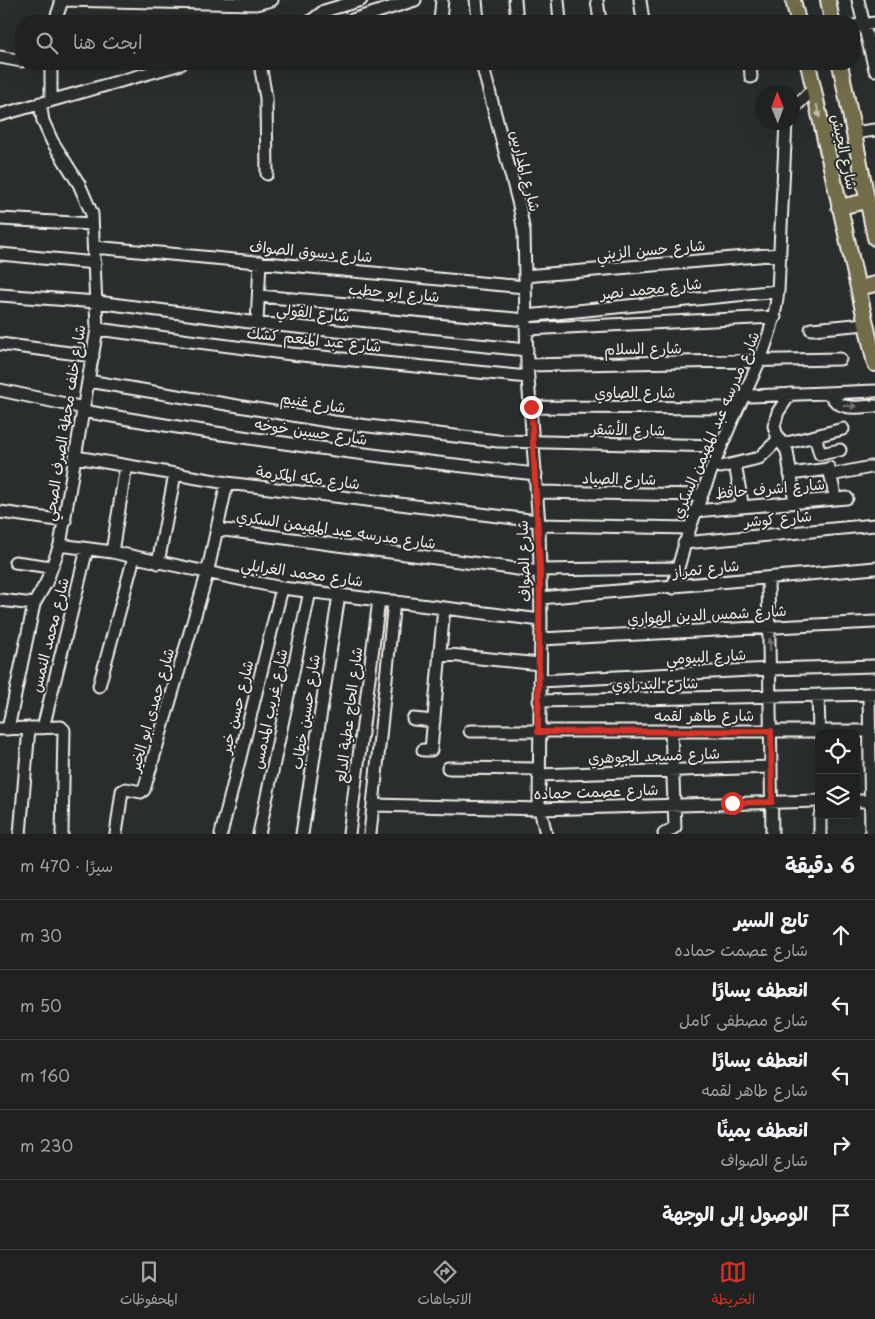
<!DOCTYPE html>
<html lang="ar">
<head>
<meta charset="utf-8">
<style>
	body { margin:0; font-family:"Playpen Sans","Playpen Sans Arabic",sans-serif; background:#282a2a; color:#f1f3f6; direction:rtl }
	.controls { position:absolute; right:15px; bottom:15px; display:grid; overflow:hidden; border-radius:10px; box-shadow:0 5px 20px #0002 }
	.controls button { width:45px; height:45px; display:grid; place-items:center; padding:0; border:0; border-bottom:1px solid #3d3f40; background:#202222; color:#f1f3f6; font:25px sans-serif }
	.compass { position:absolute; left:755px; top:85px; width:45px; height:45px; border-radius:50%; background:#202222; box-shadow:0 5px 20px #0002; rotate:359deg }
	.stop { position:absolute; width:15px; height:15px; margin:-11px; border:4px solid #d93025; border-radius:50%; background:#fff }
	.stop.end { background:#d93025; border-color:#fff; box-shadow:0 1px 5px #0008 }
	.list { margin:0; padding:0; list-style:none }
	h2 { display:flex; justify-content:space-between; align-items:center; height:65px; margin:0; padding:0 20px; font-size:21px }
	h2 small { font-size:16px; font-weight:400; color:#a2a4a5 }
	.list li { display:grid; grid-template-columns:32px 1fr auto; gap:15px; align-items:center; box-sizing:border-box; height:70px; padding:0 20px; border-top:1px solid #3d3f40 }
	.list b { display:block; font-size:19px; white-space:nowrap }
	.list p { margin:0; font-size:16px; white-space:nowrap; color:#a2a4a5 }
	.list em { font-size:16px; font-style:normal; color:#a2a4a5 }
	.icon { flex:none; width:28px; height:28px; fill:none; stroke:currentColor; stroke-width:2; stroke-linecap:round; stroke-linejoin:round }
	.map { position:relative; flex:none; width:875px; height:834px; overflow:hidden; direction:ltr }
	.search { position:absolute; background:#202222; box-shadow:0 5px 20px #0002; left:15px; right:15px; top:15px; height:55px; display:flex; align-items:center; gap:12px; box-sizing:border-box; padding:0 18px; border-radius:20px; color:#a2a4a5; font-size:19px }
	.sheet { height:415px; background:#202222 }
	nav { display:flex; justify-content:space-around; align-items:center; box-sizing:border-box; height:70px; border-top:1px solid #3d3f40; background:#202222; font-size:14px; color:#a2a4a5 }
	nav a { display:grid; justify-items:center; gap:2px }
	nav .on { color:#d93025 }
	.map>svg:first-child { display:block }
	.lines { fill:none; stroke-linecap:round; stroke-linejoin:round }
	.minor-casing { stroke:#f4f1e8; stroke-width:15 }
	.major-casing { stroke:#f4f1e8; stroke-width:18 }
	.minor { stroke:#2a2d2e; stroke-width:11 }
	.major { stroke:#726c4b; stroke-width:14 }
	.oneway { fill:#c0bca9 }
	.oneway2 { fill:#71726f }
	.route { stroke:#d93025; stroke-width:6 }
	.labels { text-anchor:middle; stroke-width:4; stroke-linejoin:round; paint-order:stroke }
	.street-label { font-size:15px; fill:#f4f1e8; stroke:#2a2d2e }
</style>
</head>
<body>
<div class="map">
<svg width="875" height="834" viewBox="0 0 875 834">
	<rect width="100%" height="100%" fill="#2a2d2e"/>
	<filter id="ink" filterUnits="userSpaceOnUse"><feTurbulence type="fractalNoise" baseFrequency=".02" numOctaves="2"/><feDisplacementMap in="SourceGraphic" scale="10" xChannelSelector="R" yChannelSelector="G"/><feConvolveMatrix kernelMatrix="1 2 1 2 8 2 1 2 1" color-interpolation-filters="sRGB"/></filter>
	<g filter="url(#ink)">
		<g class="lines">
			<g class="minor-casing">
				<path id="minor" d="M60,0l196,4 16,-4
					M476,0l2,21
					M515,0l2,21
					M558,0l2,21
					M597,0l3,21
					M640,0l3,21
					M858,0l17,70
					M55,21l7,-20
					M311,21l13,-10 37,-11
					M349,21l66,-21
					M440,21l2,-21
					M854,26l21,-3
					M0,57l21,4
					M51,64v36
					M260,64l6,34 1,76
					M482,64l37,141 5,27 3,133 12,160 2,95 -2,185 7,29
					M750,64l1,13
					M482,65l13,-1
					M792,110l21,-21
					M0,115l181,-51
					M853,133l22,-3
					M0,219l92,5
					M94,247l431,40
					M0,254l95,9
					M525,276l255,-22
					M0,295l97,7 160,21 270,27
					M259,296l267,24
					M526,316l252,-25
					M257,323l3,-61
					M97,329l194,25 237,23
					M526,329l249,-12
					M811,329l55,-5
					M0,344l93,12
					M527,365l313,-6
					M88,381l246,41 164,19 223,5
					M0,390l84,18
					M830,393c8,19 28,14 45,13
					M790,394l-12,18 -4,14 3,10 10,15 7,45
					M750,396l125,-5
					M531,407l207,1
					M83,411c151,27 301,47 453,63
					M815,436l5,18 20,-4
					M783,444l60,-15
					M76,457l151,26 311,38
					M735,464l7,39
					M721,467l38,-9 20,-19
					M829,468l5,23
					M790,474l39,-5
					M831,475l40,-8
					M537,492l164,3
					M695,511l152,-13
					M0,512l65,9
					M539,525l150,3
					M217,529l323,43
					M684,543l191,-18
					M60,545l52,7 170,36 259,32
					M112,552l14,-86
					M15,562l36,5
					M158,563l17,-89
					M540,570l138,-2
					M768,578l4,256
					M673,588c13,-57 35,-111 58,-165 20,-44 42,-83 47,-132l8,-169
					M540,598l335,-30
					M0,600l34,4
					M541,639l334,-17
					M440,654l100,10
					M540,681l231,-12 104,-3
					M99,686l35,-129
					M869,694l2,140
					M818,695l1,38
					M539,701l336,-7
					M413,719l21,2
					M43,728l44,-179
					M0,729l61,-2 3,3 -2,104
					M8,729l26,-125 12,-21 14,-38 37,-216 -5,-115 -13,-30 -27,-43 -9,-20 -3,-18
					M470,731h400
					M423,750h8l13,-142
					M448,768l90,1
					M538,775l233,-8
					M856,801h19
					M374,805l165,4 280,-8
					M20,834l9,-106
					M116,834l6,-43 4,-2 15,3 3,-2 63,-216 20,-91
					M221,834l61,-246
					M259,834l51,-243
					M302,834l37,-239
					M349,834l30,-234
					M370,834l24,-233
					M664,834l11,-7 -4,-96
					M820,834v-19"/>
			</g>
			<g class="major-casing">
				<path id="major" d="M793,0l5,21
					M828,0l4,21
					M808,64l67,300
					M840,64l35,174
					M839,207l28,-6
					M859,288l16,-4"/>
			</g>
			<use href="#minor" class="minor"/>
			<use href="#major" class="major"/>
		</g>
		<defs><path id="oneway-solid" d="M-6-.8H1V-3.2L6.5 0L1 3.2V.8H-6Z" transform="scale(1.25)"/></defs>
		<use class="oneway" href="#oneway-solid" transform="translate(818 111) rotate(78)"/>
		<g class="oneway2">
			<use href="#oneway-solid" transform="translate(850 406) rotate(6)"/>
			<use href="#oneway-solid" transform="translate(770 645) rotate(-91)"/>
		</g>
	</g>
	<g class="lines" filter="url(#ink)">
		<path class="route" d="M531,407l9,163 -2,162 233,-1 1,71 -40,1"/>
	</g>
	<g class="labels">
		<g class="street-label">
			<text transform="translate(844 152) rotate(78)" y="5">شارع الجيش</text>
			<text transform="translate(525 171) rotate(76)" y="5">شارع المدارس</text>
			<text transform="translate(651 250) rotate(-5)" y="5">شارع حسن الزيني</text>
			<text transform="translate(311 252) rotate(5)" y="5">شارع دسوق الصواف</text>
			<text transform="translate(651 289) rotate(-6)" y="5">شارع محمد نصر</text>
			<text transform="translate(394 293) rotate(5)" y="5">شارع ابو حطب</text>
			<text transform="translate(313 313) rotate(6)" y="5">شارع الفولي</text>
			<text transform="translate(314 340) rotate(6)" y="5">شارع عبد المنعم كشك</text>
			<text transform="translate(643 349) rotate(-1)" y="5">شارع السلام</text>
			<text x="635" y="398">شارع الصاوي</text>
			<text transform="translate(313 403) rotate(9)" y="5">شارع غنيم</text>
			<text transform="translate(65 423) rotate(-81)" y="5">شارع خلف محطة الصرف الصحي</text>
			<text transform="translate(716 425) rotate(-67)" y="5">شارع مدرسه عبد المهيمن السكري</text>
			<text transform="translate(628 430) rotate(1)" y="5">شارع الأشقر</text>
			<text transform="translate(311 432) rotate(8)" y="5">شارع حسين خوخه</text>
			<text transform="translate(308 478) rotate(7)" y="5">شارع مكه المكرمة</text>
			<text transform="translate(619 479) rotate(1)" y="5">شارع الصياد</text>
			<text transform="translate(770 489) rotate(-5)" y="5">شارع اشرف حافظ</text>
			<text transform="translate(778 519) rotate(-5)" y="5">شارع كوشر</text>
			<text transform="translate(336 530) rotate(8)" y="5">شارع مدرسه عبد المهيمن السكري</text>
			<text transform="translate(524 561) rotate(-92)" y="5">شارع الصواف</text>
			<text transform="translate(706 569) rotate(-6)" y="5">شارع تمراز</text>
			<text transform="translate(302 573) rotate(8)" y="5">شارع محمد الغرابلي</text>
			<text transform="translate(707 615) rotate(-3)" y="5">شارع شمس الدين الهواري</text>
			<text transform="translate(50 635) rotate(-76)" y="5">شارع محمد النمس</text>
			<text transform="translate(706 657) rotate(-3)" y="5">شارع البيومي</text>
			<text transform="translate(655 684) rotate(-1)" y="5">شارع البدراوي</text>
			<text transform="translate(237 707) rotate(-76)" y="5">شارع حسن خير</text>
			<text transform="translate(270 709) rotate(-78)" y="5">شارع غريب المدمس</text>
			<text transform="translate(152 710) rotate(-74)" y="5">شارع حمدى ابو الخير</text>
			<text transform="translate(306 712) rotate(-81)" y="5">شارع حسين خطاب</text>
			<text transform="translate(349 715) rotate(-83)" y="5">شارع الحاج عطية الدلع</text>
			<text x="704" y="721">شارع طاهر لقمه</text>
			<text transform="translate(654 756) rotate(-2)" y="5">شارع مسجد الجوهري</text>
			<text transform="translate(596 792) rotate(-2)" y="5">شارع عصمت حماده</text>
		</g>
	</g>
</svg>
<div class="controls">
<button><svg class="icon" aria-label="locate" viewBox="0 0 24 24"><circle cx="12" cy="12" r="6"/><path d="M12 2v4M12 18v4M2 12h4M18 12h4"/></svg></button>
<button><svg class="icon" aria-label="layers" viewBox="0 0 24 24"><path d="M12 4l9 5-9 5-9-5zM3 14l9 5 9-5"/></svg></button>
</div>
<svg class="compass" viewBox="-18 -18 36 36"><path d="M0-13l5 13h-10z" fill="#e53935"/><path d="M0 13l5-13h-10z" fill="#a2a4a5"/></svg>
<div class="stop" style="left:732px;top:803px"></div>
<div class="stop end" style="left:531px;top:407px"></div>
<div class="search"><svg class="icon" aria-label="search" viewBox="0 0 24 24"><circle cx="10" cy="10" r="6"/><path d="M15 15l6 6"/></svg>ابحث هنا</div>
</div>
<section class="sheet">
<h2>6 دقيقة<small>سيرًا · 470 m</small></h2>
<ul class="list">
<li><svg class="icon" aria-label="ahead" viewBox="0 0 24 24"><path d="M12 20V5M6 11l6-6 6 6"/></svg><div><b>تابع السير</b><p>شارع عصمت حماده</p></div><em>30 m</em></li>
<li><svg class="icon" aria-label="left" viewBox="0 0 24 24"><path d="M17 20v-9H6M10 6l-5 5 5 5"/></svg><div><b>انعطف يسارًا</b><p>شارع مصطفى كامل</p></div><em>50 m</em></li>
<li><svg class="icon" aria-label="left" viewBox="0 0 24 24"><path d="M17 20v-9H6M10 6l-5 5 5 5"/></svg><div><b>انعطف يسارًا</b><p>شارع طاهر لقمه</p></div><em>160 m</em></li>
<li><svg class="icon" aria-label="right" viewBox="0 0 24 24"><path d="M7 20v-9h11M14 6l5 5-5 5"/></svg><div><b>انعطف يمينًا</b><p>شارع الصواف</p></div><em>230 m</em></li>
<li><svg class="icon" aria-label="arrive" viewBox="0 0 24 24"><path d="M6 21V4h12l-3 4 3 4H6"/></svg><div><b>الوصول إلى الوجهة</b></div></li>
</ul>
</section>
<nav>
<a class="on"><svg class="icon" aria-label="map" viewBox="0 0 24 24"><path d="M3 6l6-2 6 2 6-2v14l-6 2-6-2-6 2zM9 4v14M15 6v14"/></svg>الخريطة</a>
<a><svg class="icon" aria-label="directions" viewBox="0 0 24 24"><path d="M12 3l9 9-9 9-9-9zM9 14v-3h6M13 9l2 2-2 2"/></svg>الاتجاهات</a>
<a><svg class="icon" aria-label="saved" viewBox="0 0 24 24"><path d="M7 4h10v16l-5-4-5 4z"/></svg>المحفوظات</a>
</nav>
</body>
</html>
